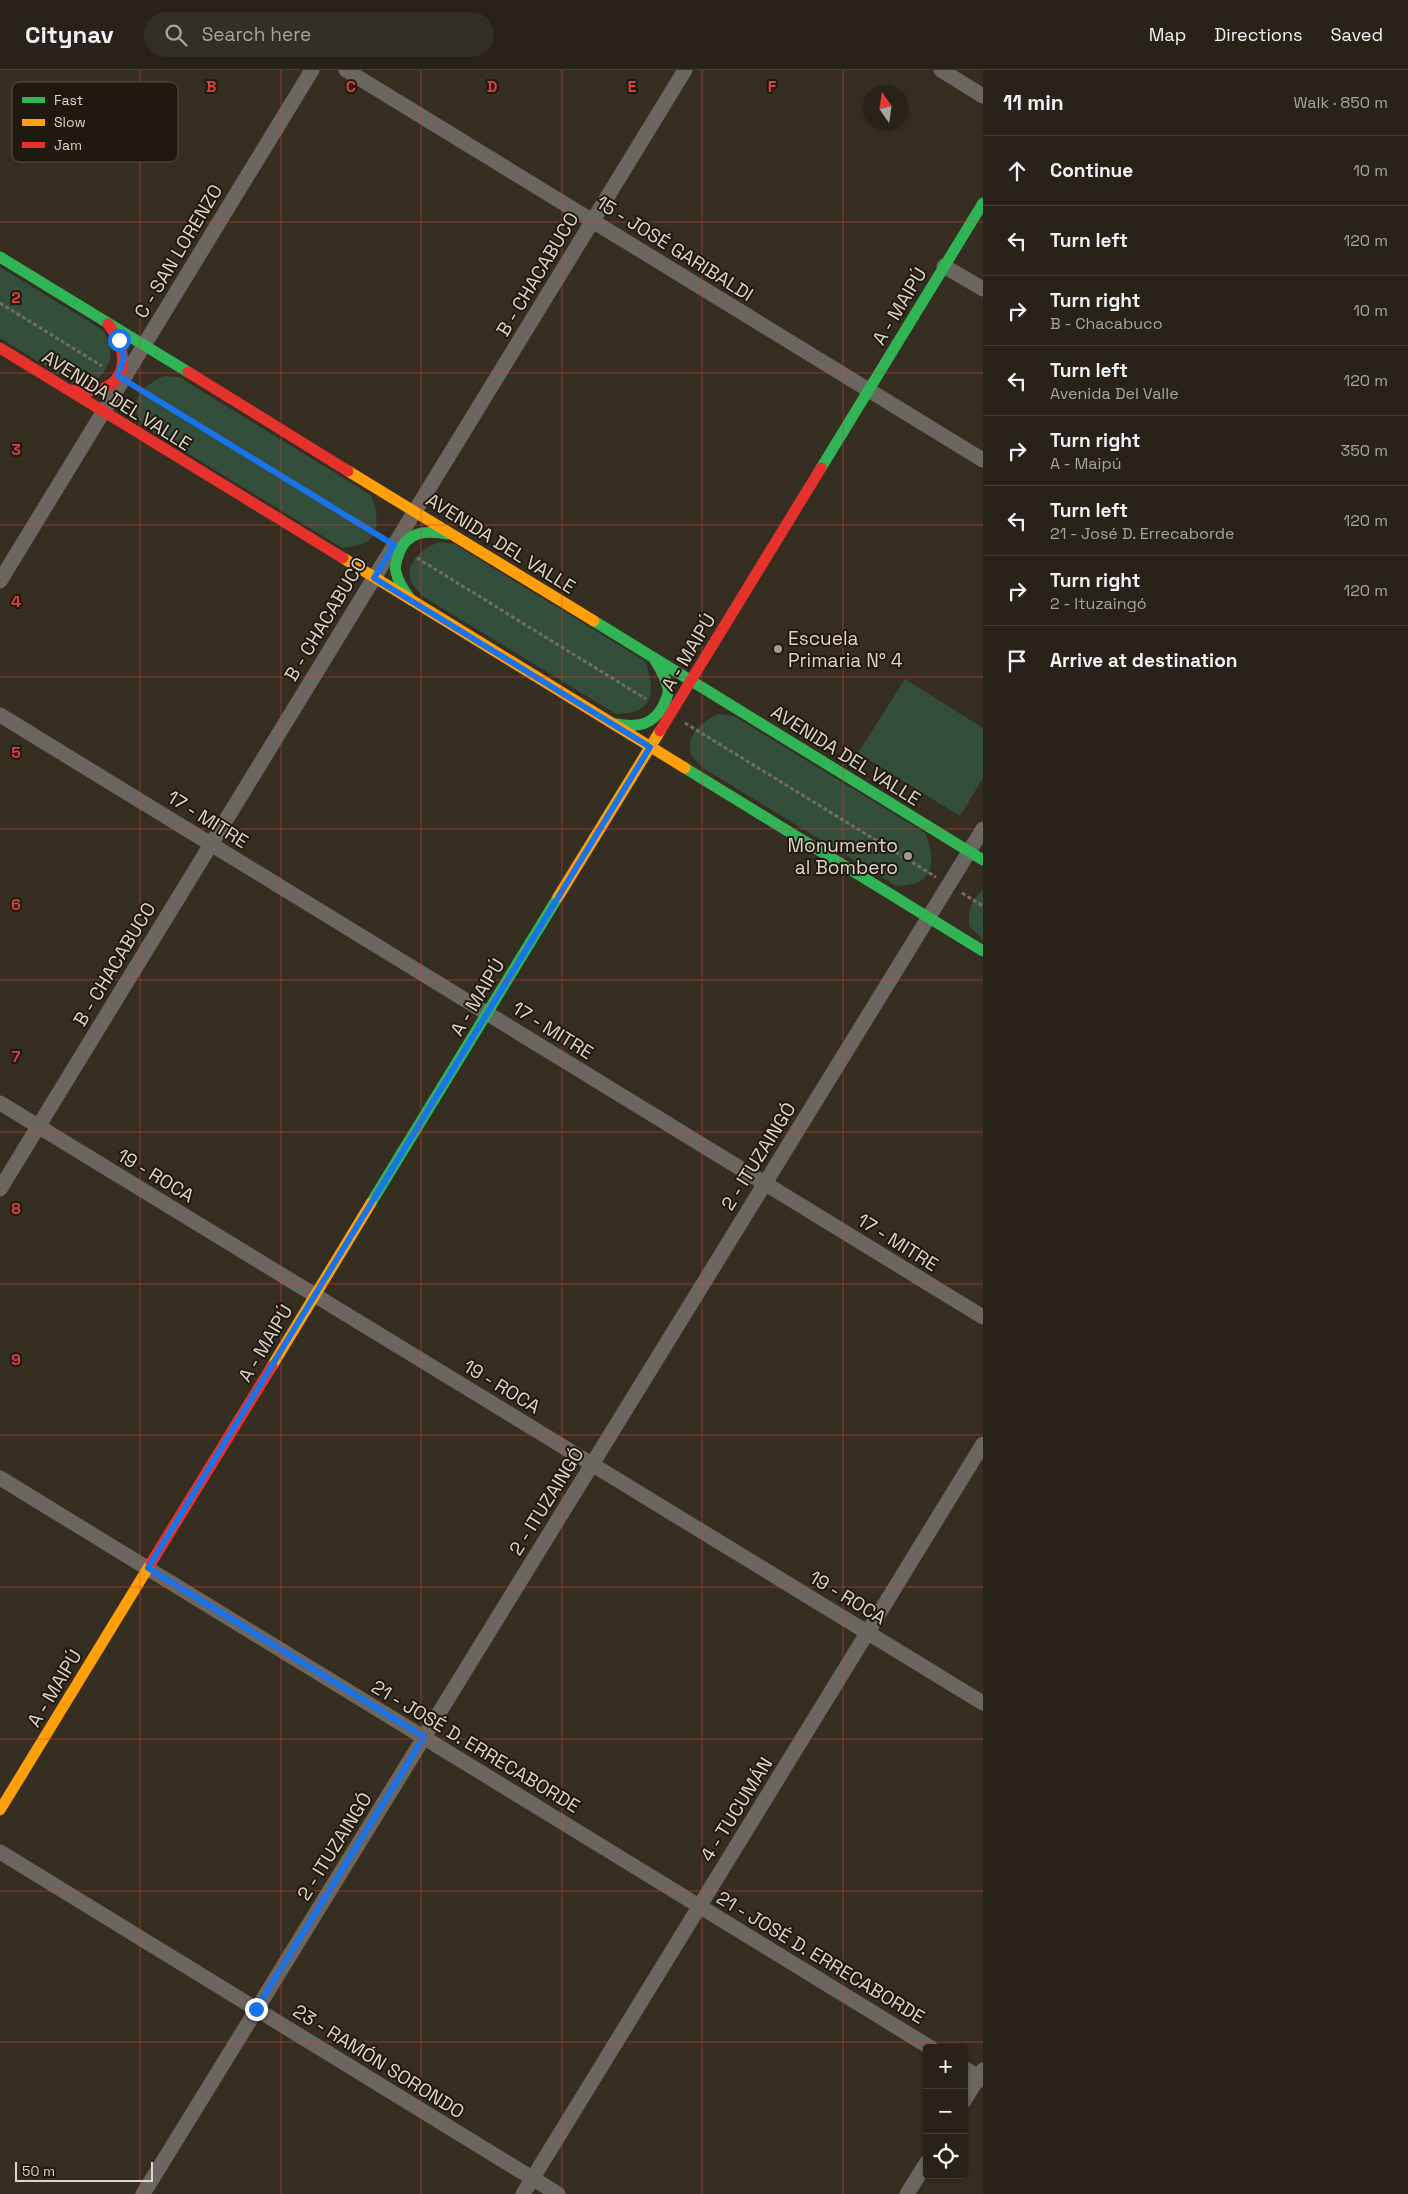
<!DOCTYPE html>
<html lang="en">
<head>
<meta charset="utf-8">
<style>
	body { margin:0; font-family:"Space Grotesk",sans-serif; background:#342f25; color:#f1f3f6 }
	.controls { position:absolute; right:15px; bottom:15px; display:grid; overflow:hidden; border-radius:5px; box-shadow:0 1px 4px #0004 }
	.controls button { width:45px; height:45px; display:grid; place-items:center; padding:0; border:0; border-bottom:1px solid #443f37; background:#282218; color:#f1f3f6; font:25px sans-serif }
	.compass { position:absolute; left:863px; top:15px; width:45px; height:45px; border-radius:50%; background:#282218; box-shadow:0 1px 4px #0004; rotate:347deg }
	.scale { position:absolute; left:15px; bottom:12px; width:138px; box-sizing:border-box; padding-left:5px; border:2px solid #ded5c6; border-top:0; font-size:14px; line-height:18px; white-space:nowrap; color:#ded5c6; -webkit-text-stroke:4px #20190f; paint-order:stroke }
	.stop { position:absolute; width:15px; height:15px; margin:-11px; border:4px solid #1a73e8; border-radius:50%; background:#fff }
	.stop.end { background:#1a73e8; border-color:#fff; box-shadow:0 1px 5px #0008 }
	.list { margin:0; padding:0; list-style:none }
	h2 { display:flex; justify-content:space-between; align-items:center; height:65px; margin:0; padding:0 20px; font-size:21px }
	h2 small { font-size:16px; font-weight:400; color:#a5a4a2 }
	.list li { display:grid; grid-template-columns:32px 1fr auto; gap:15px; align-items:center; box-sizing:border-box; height:70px; padding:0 20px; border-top:1px solid #443f37 }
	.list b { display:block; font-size:19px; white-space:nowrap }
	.list p { margin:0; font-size:16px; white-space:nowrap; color:#a5a4a2 }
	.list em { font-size:16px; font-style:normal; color:#a5a4a2 }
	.icon { flex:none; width:28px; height:28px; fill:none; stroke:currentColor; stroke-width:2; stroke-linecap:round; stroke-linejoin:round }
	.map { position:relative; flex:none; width:983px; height:2124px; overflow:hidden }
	header { display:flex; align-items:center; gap:30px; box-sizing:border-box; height:70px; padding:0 25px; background:#282218; border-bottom:1px solid #443f37 }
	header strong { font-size:24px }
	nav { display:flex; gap:28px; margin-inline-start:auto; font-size:18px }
	.search { width:350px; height:45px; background:#342f25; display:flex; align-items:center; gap:12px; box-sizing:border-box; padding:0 18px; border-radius:28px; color:#a5a4a2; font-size:19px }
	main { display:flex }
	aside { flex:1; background:#282218 }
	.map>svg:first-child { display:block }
	.green { fill:#334f3b }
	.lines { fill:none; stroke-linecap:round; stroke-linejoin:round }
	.path { stroke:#726c67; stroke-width:3; stroke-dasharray:4 2.5; stroke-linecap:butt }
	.street { stroke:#6c6661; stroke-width:15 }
	.fast { stroke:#30b455; stroke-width:11 }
	.slow { stroke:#ff9f0a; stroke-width:11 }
	.jam { stroke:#e5322d; stroke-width:11 }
	.route { stroke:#1a73e8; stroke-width:6 }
	.grid { fill:none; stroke:#d74240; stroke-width:1; stroke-opacity:0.55 }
	.poi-dot { fill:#a39b8c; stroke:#20190f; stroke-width:2 }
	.labels { text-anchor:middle; stroke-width:4; stroke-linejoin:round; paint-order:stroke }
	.street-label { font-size:19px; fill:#ded5c6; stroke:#20190f }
	.poi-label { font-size:19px; fill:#ded5c6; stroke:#20190f; text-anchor:start }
	.key { fill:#20190f; stroke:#595146; stroke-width:1 }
	.key-label { font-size:14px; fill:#ded5c6 }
	.grid-label { font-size:16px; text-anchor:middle; font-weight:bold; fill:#d74240; stroke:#20190f; stroke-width:4; stroke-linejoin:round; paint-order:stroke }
</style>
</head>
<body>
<header>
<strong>Citynav</strong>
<div class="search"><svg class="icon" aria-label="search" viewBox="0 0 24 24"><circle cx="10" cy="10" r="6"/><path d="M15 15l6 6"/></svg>Search here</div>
<nav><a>Map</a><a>Directions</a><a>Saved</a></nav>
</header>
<main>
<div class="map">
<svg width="983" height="2124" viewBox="0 0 983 2124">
	<rect width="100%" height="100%" fill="#362e20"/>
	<path class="green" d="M0,197l104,64c9,22 10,30 -7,49l-22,4 -75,-46z
		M165,306l14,1 192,118c6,15 12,41 -9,49 -6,2 -14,3 -20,4l-194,-119c-3,-3 -9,-8 -10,-12 -9,-20 11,-35 27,-41z
		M439,472l15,2 191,117c6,16 13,42 -9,50 -6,2 -13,2 -20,3l-194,-118c-2,-4 -8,-8 -10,-12 -9,-21 11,-36 27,-42z
		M905,609l78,49v50l-23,38 -102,-63z
		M719,644l15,2 191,117c7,16 13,42 -9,50 -6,2 -13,2 -20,3l-193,-118c-3,-4 -9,-8 -11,-12 -9,-20 12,-36 27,-42z
		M983,820v50l-14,-14c-1,-17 2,-25 14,-36z"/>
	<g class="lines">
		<path class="path" d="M0,233l102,63
			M137,317l244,150
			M417,488l229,141
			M685,653l251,154
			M962,823l21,13"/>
		<path class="street" d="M346,0l637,390
			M941,0l42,26
			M944,196l39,23
			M0,511l312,-511
			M0,645l983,602
			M0,1033l983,600
			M0,1119l685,-1119
			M0,1408l931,570
			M0,1782l558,342
			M964,1998l19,12
			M964,2031l19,-31
			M143,2124l840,-1365
			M523,2124l460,-750
			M907,2124l20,-32"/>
		<path class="fast" d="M0,187l188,115
			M821,398l162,-265
			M411,530c-6,-8 -13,-17 -15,-28 -2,-6 1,-13 3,-19 8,-22 28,-23 49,-19
			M594,551l389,239
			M616,654c22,4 38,1 48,-20 2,-5 5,-10 4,-15 -2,-12 -9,-22 -15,-32
			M685,698l298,183
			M371,1133l187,-306"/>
		<path class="slow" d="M348,401l246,150
			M343,488l342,210
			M558,827l102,-166
			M272,1296l99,-163
			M0,1740l151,-247"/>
		<path class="jam" d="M0,278l343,210
			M188,302l160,99
			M70,320c50,9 68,-27 38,-66
			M660,661l161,-263
			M151,1493l121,-197"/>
	</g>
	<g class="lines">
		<path class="route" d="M119,270l5,17 -6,19 276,169 -20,33 276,169 -502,821 276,169 -168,272"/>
	</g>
	<path class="grid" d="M140,0v2124M281,0v2124M421,0v2124M562,0v2124M702,0v2124M843,0v2124M0,152h983M0,303h983M0,455h983M0,607h983M0,759h983M0,910h983M0,1062h983M0,1214h983M0,1365h983M0,1517h983M0,1669h983M0,1821h983M0,1972h983"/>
	<g class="poi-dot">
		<circle cx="778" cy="579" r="5"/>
		<circle cx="908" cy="786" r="5"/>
	</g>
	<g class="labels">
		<g class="street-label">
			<text transform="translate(675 178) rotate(32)" y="7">15 - JOSÉ GARIBALDI</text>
			<text transform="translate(178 181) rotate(-59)" y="7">C - SAN LORENZO</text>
			<text transform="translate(537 204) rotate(-59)" y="7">B - CHACABUCO</text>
			<text transform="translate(899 236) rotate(-59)" y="7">A - MAIPÚ</text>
			<text transform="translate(117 330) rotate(32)" y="7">AVENIDA DEL VALLE</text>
			<text transform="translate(501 473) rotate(32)" y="7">AVENIDA DEL VALLE</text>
			<text transform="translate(325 549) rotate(-59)" y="7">B - CHACABUCO</text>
			<text transform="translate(688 582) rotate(-59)" y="7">A - MAIPÚ</text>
			<text transform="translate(846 685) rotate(32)" y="7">AVENIDA DEL VALLE</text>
			<text transform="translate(208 749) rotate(32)" y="7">17 - MITRE</text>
			<text transform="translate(114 894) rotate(-59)" y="7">B - CHACABUCO</text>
			<text transform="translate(477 927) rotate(-59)" y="7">A - MAIPÚ</text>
			<text transform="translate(553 960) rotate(32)" y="7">17 - MITRE</text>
			<text transform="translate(758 1086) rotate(-58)" y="7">2 - ITUZAINGÓ</text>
			<text transform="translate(156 1105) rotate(31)" y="7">19 - ROCA</text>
			<text transform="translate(898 1172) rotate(32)" y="7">17 - MITRE</text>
			<text transform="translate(265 1273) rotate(-59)" y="7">A - MAIPÚ</text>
			<text transform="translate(502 1316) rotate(31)" y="7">19 - ROCA</text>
			<text transform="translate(546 1431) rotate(-58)" y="7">2 - ITUZAINGÓ</text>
			<text transform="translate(848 1527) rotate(31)" y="7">19 - ROCA</text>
			<text transform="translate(54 1618) rotate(-59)" y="7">A - MAIPÚ</text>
			<text transform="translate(476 1676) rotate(31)" y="7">21 - JOSÉ D. ERRECABORDE</text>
			<text transform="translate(736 1739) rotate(-58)" y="7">4 - TUCUMÁN</text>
			<text transform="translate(334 1776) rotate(-58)" y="7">2 - ITUZAINGÓ</text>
			<text transform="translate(821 1887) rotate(31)" y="7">21 - JOSÉ D. ERRECABORDE</text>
			<text transform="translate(379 1991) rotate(32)" y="7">23 - RAMÓN SORONDO</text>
		</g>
		<g class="poi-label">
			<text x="788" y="575">Escuela<tspan x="788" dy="22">Primaria N° 4</tspan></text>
			<text x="898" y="782" text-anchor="end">Monumento<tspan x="898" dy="22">al Bombero</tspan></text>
		</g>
	</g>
	<rect x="12" y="12" width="166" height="80" rx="8" class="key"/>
	<rect x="22" y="27" width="23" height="6" fill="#30b455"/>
	<rect x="22" y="49" width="23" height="7" fill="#ff9f0a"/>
	<rect x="22" y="72" width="23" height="6" fill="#e5322d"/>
	<g class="key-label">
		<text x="54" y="35">Fast</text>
		<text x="54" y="57">Slow</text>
		<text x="54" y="80">Jam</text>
	</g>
	<g class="grid-label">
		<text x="211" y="22">B</text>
		<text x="351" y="22">C</text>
		<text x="492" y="22">D</text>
		<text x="632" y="22">E</text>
		<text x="772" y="22">F</text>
		<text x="16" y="233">2</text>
		<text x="16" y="385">3</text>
		<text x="16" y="537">4</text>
		<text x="16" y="688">5</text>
		<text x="16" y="840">6</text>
		<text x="16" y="992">7</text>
		<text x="16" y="1144">8</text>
		<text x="16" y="1295">9</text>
	</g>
</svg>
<div class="controls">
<button>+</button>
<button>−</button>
<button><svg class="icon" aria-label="locate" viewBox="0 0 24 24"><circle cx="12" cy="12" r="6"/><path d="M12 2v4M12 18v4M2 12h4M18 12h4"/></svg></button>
</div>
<svg class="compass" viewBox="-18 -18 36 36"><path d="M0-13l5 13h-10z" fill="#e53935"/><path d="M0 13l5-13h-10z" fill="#a5a4a2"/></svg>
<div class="scale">50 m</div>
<div class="stop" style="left:119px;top:270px"></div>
<div class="stop end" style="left:256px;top:1939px"></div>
</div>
<aside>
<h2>11 min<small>Walk · 850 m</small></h2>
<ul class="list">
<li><svg class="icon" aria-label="ahead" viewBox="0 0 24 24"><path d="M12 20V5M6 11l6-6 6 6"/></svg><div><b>Continue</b></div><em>10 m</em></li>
<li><svg class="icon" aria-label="left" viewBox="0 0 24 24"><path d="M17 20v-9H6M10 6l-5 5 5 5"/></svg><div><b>Turn left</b></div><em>120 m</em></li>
<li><svg class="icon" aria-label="right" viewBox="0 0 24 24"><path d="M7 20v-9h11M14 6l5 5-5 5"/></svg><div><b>Turn right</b><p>B - Chacabuco</p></div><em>10 m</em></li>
<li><svg class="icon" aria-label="left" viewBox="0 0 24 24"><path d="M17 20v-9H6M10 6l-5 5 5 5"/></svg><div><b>Turn left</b><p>Avenida Del Valle</p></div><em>120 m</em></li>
<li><svg class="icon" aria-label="right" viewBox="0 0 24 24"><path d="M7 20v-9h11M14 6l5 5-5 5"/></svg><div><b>Turn right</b><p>A - Maipú</p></div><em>350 m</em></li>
<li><svg class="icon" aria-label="left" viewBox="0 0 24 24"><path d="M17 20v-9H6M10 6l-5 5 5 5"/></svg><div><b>Turn left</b><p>21 - José D. Errecaborde</p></div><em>120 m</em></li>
<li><svg class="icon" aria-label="right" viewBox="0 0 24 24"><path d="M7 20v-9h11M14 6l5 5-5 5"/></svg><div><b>Turn right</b><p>2 - Ituzaingó</p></div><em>120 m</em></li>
<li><svg class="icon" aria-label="arrive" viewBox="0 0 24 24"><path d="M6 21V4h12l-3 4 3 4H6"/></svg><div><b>Arrive at destination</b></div></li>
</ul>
</aside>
</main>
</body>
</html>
